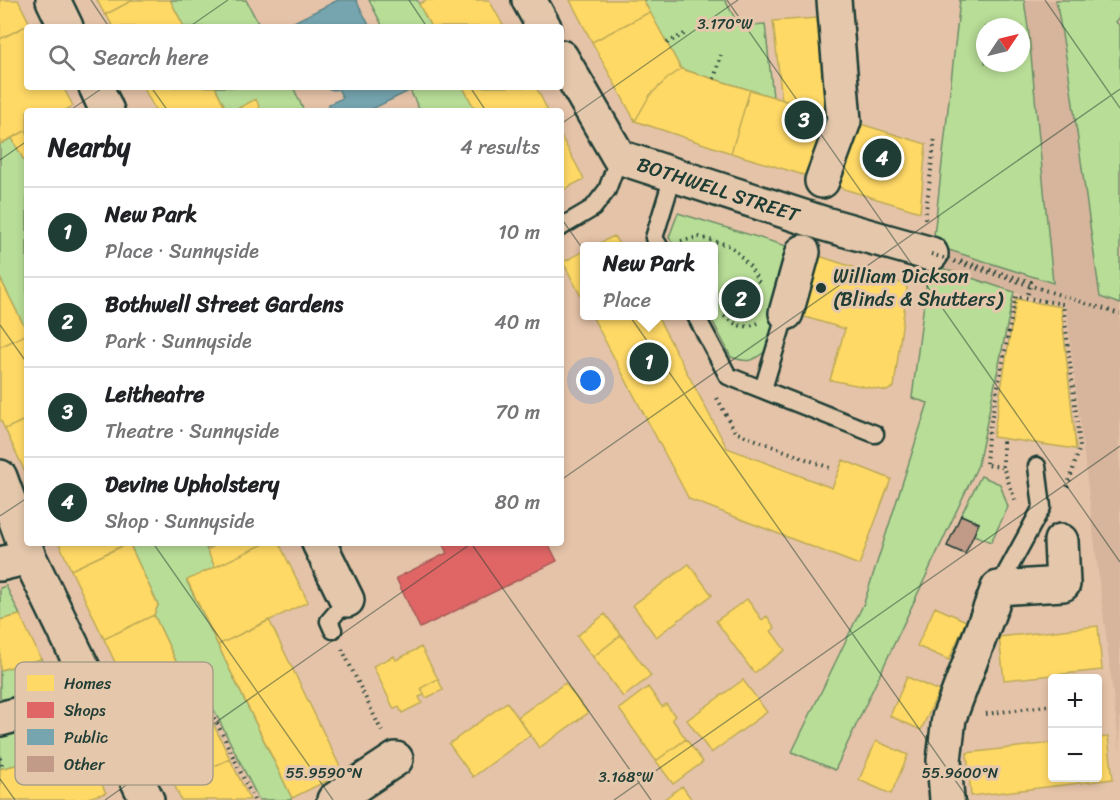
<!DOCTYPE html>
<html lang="en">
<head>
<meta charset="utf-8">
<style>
	body { margin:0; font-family:Sriracha,sans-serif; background:#f6f6f6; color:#202124 }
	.controls { position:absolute; right:18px; bottom:18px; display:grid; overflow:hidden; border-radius:6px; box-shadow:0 3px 9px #0003 }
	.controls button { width:54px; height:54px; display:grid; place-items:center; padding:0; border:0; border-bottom:2px solid #e0e0e0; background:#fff; color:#202124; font:30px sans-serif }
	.compass { position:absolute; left:976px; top:18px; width:54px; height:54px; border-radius:50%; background:#fff; box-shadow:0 3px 9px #0003; rotate:55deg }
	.you { position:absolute; left:591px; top:381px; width:21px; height:21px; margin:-15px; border:4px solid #fff; border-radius:50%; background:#1a73e8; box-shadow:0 0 0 9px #1a73e833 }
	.badge { display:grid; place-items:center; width:39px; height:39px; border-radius:50%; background:#1f3d34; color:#fff; font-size:20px; font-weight:700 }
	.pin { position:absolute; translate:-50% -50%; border:3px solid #fff; box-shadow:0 2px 6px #0006 }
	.popup { position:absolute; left:580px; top:242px; width:138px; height:78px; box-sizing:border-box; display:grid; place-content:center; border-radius:6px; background:#fff; filter:drop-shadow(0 2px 4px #0005); font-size:20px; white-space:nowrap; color:#757577 }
	.popup b { font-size:22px; color:#202124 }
	.popup::after { content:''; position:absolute; left:50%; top:100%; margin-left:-12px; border:12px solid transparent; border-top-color:#fff }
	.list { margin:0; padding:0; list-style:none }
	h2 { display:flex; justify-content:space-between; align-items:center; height:78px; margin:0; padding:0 24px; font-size:26px }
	h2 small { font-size:20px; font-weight:400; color:#757577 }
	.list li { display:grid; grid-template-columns:39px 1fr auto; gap:18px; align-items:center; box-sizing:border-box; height:90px; padding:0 24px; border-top:2px solid #e0e0e0 }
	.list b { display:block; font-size:22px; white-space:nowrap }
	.list p { margin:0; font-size:20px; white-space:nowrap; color:#757577 }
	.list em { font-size:20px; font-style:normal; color:#757577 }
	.icon { flex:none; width:33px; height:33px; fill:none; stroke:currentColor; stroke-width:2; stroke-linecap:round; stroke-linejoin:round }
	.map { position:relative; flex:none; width:1120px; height:800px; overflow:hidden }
	.search { position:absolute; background:#fff; box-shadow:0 3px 9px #0003; left:24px; top:24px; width:540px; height:66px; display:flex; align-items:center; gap:15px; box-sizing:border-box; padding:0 21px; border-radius:6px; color:#757577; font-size:22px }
	.panel { position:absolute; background:#fff; box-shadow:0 3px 9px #0003; left:24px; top:108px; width:540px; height:438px; border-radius:6px }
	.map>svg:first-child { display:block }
	.built { fill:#d6b59c; fill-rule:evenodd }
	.green { fill:#b8dd97; stroke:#6c8d66; stroke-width:1.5; fill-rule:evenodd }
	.homes { fill:#ffd966; stroke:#bcaa57; stroke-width:1.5 }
	.shops { fill:#e06666; stroke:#a65a57; stroke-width:1.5 }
	.public { fill:#76a5af; stroke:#5c868a; stroke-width:1.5 }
	.building { fill:#c29b88; stroke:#1f3d34; stroke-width:1.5 }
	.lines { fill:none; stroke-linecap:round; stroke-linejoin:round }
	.lane-casing { stroke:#1f3d34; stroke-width:21 }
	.street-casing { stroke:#1f3d34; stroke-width:38 }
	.path { stroke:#1f3d34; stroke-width:4; stroke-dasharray:1.5 4.5; stroke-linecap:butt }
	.lane { stroke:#e5c8ac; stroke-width:16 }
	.street { stroke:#e5c8ac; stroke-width:33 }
	.path-bridge { stroke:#1f3d34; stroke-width:4; stroke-dasharray:1.5 4.5; stroke-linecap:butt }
	.ticks { fill:none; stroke:#1f3d34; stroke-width:1.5; stroke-opacity:0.45 }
	.poi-dot { fill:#1f3d34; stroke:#e5c8ac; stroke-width:2 }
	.labels { text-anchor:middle; stroke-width:6; stroke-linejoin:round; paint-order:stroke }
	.street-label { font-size:20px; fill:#1f3d34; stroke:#e5c8ac }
	.poi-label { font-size:20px; fill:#1f3d34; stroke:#e5c8ac; text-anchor:start }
	.key { fill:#e5c8ac; stroke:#aa9e88; stroke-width:1.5 }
	.key-label { font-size:16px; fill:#1f3d34 }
	.ticks-label { font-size:15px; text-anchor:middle; fill:#1f3d34; stroke:#e5c8ac; stroke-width:6; stroke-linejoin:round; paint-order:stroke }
</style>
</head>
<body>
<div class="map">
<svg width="1120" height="800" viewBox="0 0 1120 800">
	<rect width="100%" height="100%" fill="#e5c3a8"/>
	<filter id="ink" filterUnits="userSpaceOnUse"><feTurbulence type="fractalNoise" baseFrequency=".0167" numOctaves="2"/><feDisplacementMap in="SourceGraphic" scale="12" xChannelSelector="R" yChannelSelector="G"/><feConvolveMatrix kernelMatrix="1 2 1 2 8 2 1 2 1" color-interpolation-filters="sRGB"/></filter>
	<g filter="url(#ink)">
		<path class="built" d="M960,0h146l14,106v646l-54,-445 -52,-15 -85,-28 4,-19zM985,27h36v36h-36z"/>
		<path class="green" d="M170,0h76l14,27h-76z
			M369,0h48l14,27h-48z
			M643,0h82l14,26 26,-2 8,73 -92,-28z
			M960,0h64l5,35 24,248 -120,-38zM985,27h36v36h-36z
			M1056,0h64v17l-4,5 4,4v278l-20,-7 -32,-229z
			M215,87h78l11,24h-43l-6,-11 -22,11h-6z
			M415,87h48l13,24h-56l-10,-21z
			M12,138l15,28v166l-27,-54v-134z
			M678,213l115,35 -26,102c-15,12 -19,13 -36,7l-21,-41h4v-70h-40l-5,-9z
			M929,264l85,28 -36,173 -143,305 -43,-18 72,-149 64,-200 -16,-5z
			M981,476l19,8 8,23 -17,35 -17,-7 5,-12 -18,-8z
			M129,543h80l-4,2 10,22 -28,14 105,217 -2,2h-31l-56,-112 -12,5 -37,-78 4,-10z
			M6,586l14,29 -20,5v-32z
			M41,659l15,31 -56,14v-34z
			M68,714l16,34 -84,21v-37z"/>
		<path class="homes" d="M0,0h18l12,24 -30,15z
			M97,0h36l-28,15z
			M133,0h37l14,27h-71l-7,-13z
			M426,0h63l15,27h-73l-12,-23z
			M570,0h73l7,12 -58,30z
			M650,12l31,57 -14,10 -17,16 -15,26 -43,-79z
			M817,18l6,62 3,33 -44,-13 -9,-79z
			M30,24l2,3h-5v60h36l10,19 -9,5h-37v19l-27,14v-105z
			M681,69l69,21 -19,63 -96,-32 15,-26 17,-16z
			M143,87h72l9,18 -13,6h-55z
			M463,87h73l11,22 -4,2h-67z
			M750,90l76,23 -19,63 -76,-23z
			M256,99l5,12h-28z
			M854,122l72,22 -6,68 -86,-26z
			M27,130v36l-15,-28z
			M561,136l23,43 -23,12z
			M614,236l6,10h-26z
			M584,251v51l-21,-40z
			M813,254l91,30 3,4 -13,99 -7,4 -57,-11 15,-51 -50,-15z
			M0,278l27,54v2l-27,13z
			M1016,299l45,8 15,142 -83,-12z
			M592,316h65l70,132 105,40 11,-28 48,19 -32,86 -170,-66z
			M27,334v85l-22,10 -5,-10v-72z
			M27,419v57l-22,-47z
			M59,543h69l-57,27z
			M129,543l29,62 -4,10 -50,24 -33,-69z
			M219,543h47l-51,24 -8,-17z
			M266,543h13l29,59 -90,43 -31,-65z
			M689,564l23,31 -56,42 -23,-32z
			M747,599l15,21 5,-4 8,12 -4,3 14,19 -31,23 -38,-52z
			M935,607l31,14 -17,39 -32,-14z
			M605,614l16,21 -28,22 -16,-21z
			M20,615l21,44 -41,11v-50z
			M154,615l37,78 -50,24 -37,-78z
			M269,620l74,153 -51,25 -74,-153z
			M1098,626l4,44 -98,10 -5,-43z
			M621,635l30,41 -28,21 -30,-40z
			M421,647l17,32 -17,9 3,7 -5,2 3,6 -20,10 -3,-6 -5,2 -21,-43 21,-10 2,4z
			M907,677l32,14 -18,39 -31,-14z
			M438,679l5,11 -17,8 -5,-10z
			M743,680l24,32 -56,41 -24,-33z
			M565,683l23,30 -49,35 -21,-31z
			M648,687l14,20 4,-3 9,12 -3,3 14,20 -30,22 -37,-52z
			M191,693l8,1 31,65 -56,25 -33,-67z
			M507,702l23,33 -57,42 -24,-33z
			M1108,737l5,42 -142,17 -4,-43 85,-10v35h46v-40z
			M686,739l17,23 -30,22 -17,-23z
			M876,741l32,14 -17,39 -32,-14z
			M84,748l22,45 -26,7h-80v-31z
			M230,759l20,41h-69l-7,-16z
			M682,786l10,14h-29z"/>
		<path class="shops" d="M442,543h106l9,18 -137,67 -24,-50 51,-25z"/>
		<path class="public" d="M338,0h18l14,27h-86z
			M322,87h93v1l-47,23h-39v-7l14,-6 -5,-9 -4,1z"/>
		<path class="building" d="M961,515l18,8 -14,31 -18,-8z"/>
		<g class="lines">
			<g class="lane-casing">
				<path id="lane" d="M561,227l32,-19 14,-18 12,-33
					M659,246l-5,-8 19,-62
					M696,316l32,60 147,58
					M763,389l23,-76
					M998,588l44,-81 -5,-41
					M333,630l-4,-9 18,-21"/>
			</g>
			<g class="street-casing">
				<g id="street">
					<path d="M53,0l13,27"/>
					<path d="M529,0l15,27"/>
					<path id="s1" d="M561,57l58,100 206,67 106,30"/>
					<path d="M96,87l11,24"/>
					<path d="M822,181l22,-60 -10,-121"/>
					<path d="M786,313l17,-61"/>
					<path d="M0,477l29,80 118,243"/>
					<path d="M319,543l28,57"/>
					<path d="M0,564l29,-7"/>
					<path d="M0,719l96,-25"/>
					<path d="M334,800l62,-41"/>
					<path d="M947,800l-3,-40 5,-42 49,-130 65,-4 -2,-43"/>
				</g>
			</g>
			<path class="path" d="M667,43l21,-11
				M714,79l7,-24
				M925,219l10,-82
				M681,241l18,-4 32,9 18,19 11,19
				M961,261l70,21 -4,15
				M724,316c12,9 19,14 34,7
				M717,398l18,34 95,36
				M1003,467v-29
				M1015,500l-12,-33 -17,-2 2,-29 28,-140 47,8 17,143 -14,44
				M342,649l40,83
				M204,696l50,104
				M1098,699h5
				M986,714l66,-9
				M51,738l4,17
				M0,758l3,10"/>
			<use href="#lane" class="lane"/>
			<use href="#street" class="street"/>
			<path class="path-bridge" d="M931,254l189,60"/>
		</g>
	</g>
	<path class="ticks" d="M91,0l18,27M409,0l18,27M727,0l393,562M1045,0l75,108M189,27l39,-27M151,87l17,24M470,87l16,24M69,111l35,-24M561,124l177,-124M0,160l27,-19M561,218l408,582M0,325l27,38M561,480l559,-391M0,516l27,-18M153,543l180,257M471,543l180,257M0,779l15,21M105,800l367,-257M614,800l506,-354"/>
	<circle class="poi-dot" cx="821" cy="288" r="6"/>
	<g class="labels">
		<g class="street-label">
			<text dy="7" stroke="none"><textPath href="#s1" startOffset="220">BOTHWELL STREET</textPath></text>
		</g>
		<g class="poi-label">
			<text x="833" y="283">William Dickson<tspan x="833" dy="23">(Blinds &amp; Shutters)</tspan></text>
		</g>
	</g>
	<rect x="15" y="662" width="198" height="123" rx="9" class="key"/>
	<rect x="27" y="675" width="27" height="16" fill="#ffd966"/>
	<rect x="27" y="702" width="27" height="16" fill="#e06666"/>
	<rect x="27" y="729" width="27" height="16" fill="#76a5af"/>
	<rect x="27" y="756" width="27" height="16" fill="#c29b88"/>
	<g class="key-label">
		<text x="64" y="689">Homes</text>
		<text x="64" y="716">Shops</text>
		<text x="64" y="743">Public</text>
		<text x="64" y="770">Other</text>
	</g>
	<g class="ticks-label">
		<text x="725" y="29">3.170°W</text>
		<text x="324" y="778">55.9590°N</text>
		<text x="960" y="778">55.9600°N</text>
		<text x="626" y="782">3.168°W</text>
	</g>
</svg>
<div class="controls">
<button>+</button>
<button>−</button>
</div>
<svg class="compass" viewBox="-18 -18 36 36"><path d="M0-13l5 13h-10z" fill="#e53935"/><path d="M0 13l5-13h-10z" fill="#757577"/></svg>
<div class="you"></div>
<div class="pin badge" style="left:649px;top:362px">1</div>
<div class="popup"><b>New Park</b>Place</div>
<div class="pin badge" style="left:741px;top:299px">2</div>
<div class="pin badge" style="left:804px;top:120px">3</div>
<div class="pin badge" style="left:882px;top:158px">4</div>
<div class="search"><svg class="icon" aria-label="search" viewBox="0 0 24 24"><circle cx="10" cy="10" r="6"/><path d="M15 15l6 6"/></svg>Search here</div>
<section class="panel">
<h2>Nearby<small>4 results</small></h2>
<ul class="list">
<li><span class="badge">1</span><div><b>New Park</b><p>Place · Sunnyside</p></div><em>10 m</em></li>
<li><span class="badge">2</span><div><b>Bothwell Street Gardens</b><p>Park · Sunnyside</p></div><em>40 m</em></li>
<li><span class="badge">3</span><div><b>Leitheatre</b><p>Theatre · Sunnyside</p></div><em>70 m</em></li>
<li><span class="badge">4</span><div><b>Devine Upholstery</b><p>Shop · Sunnyside</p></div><em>80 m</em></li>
</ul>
</section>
</div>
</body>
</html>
